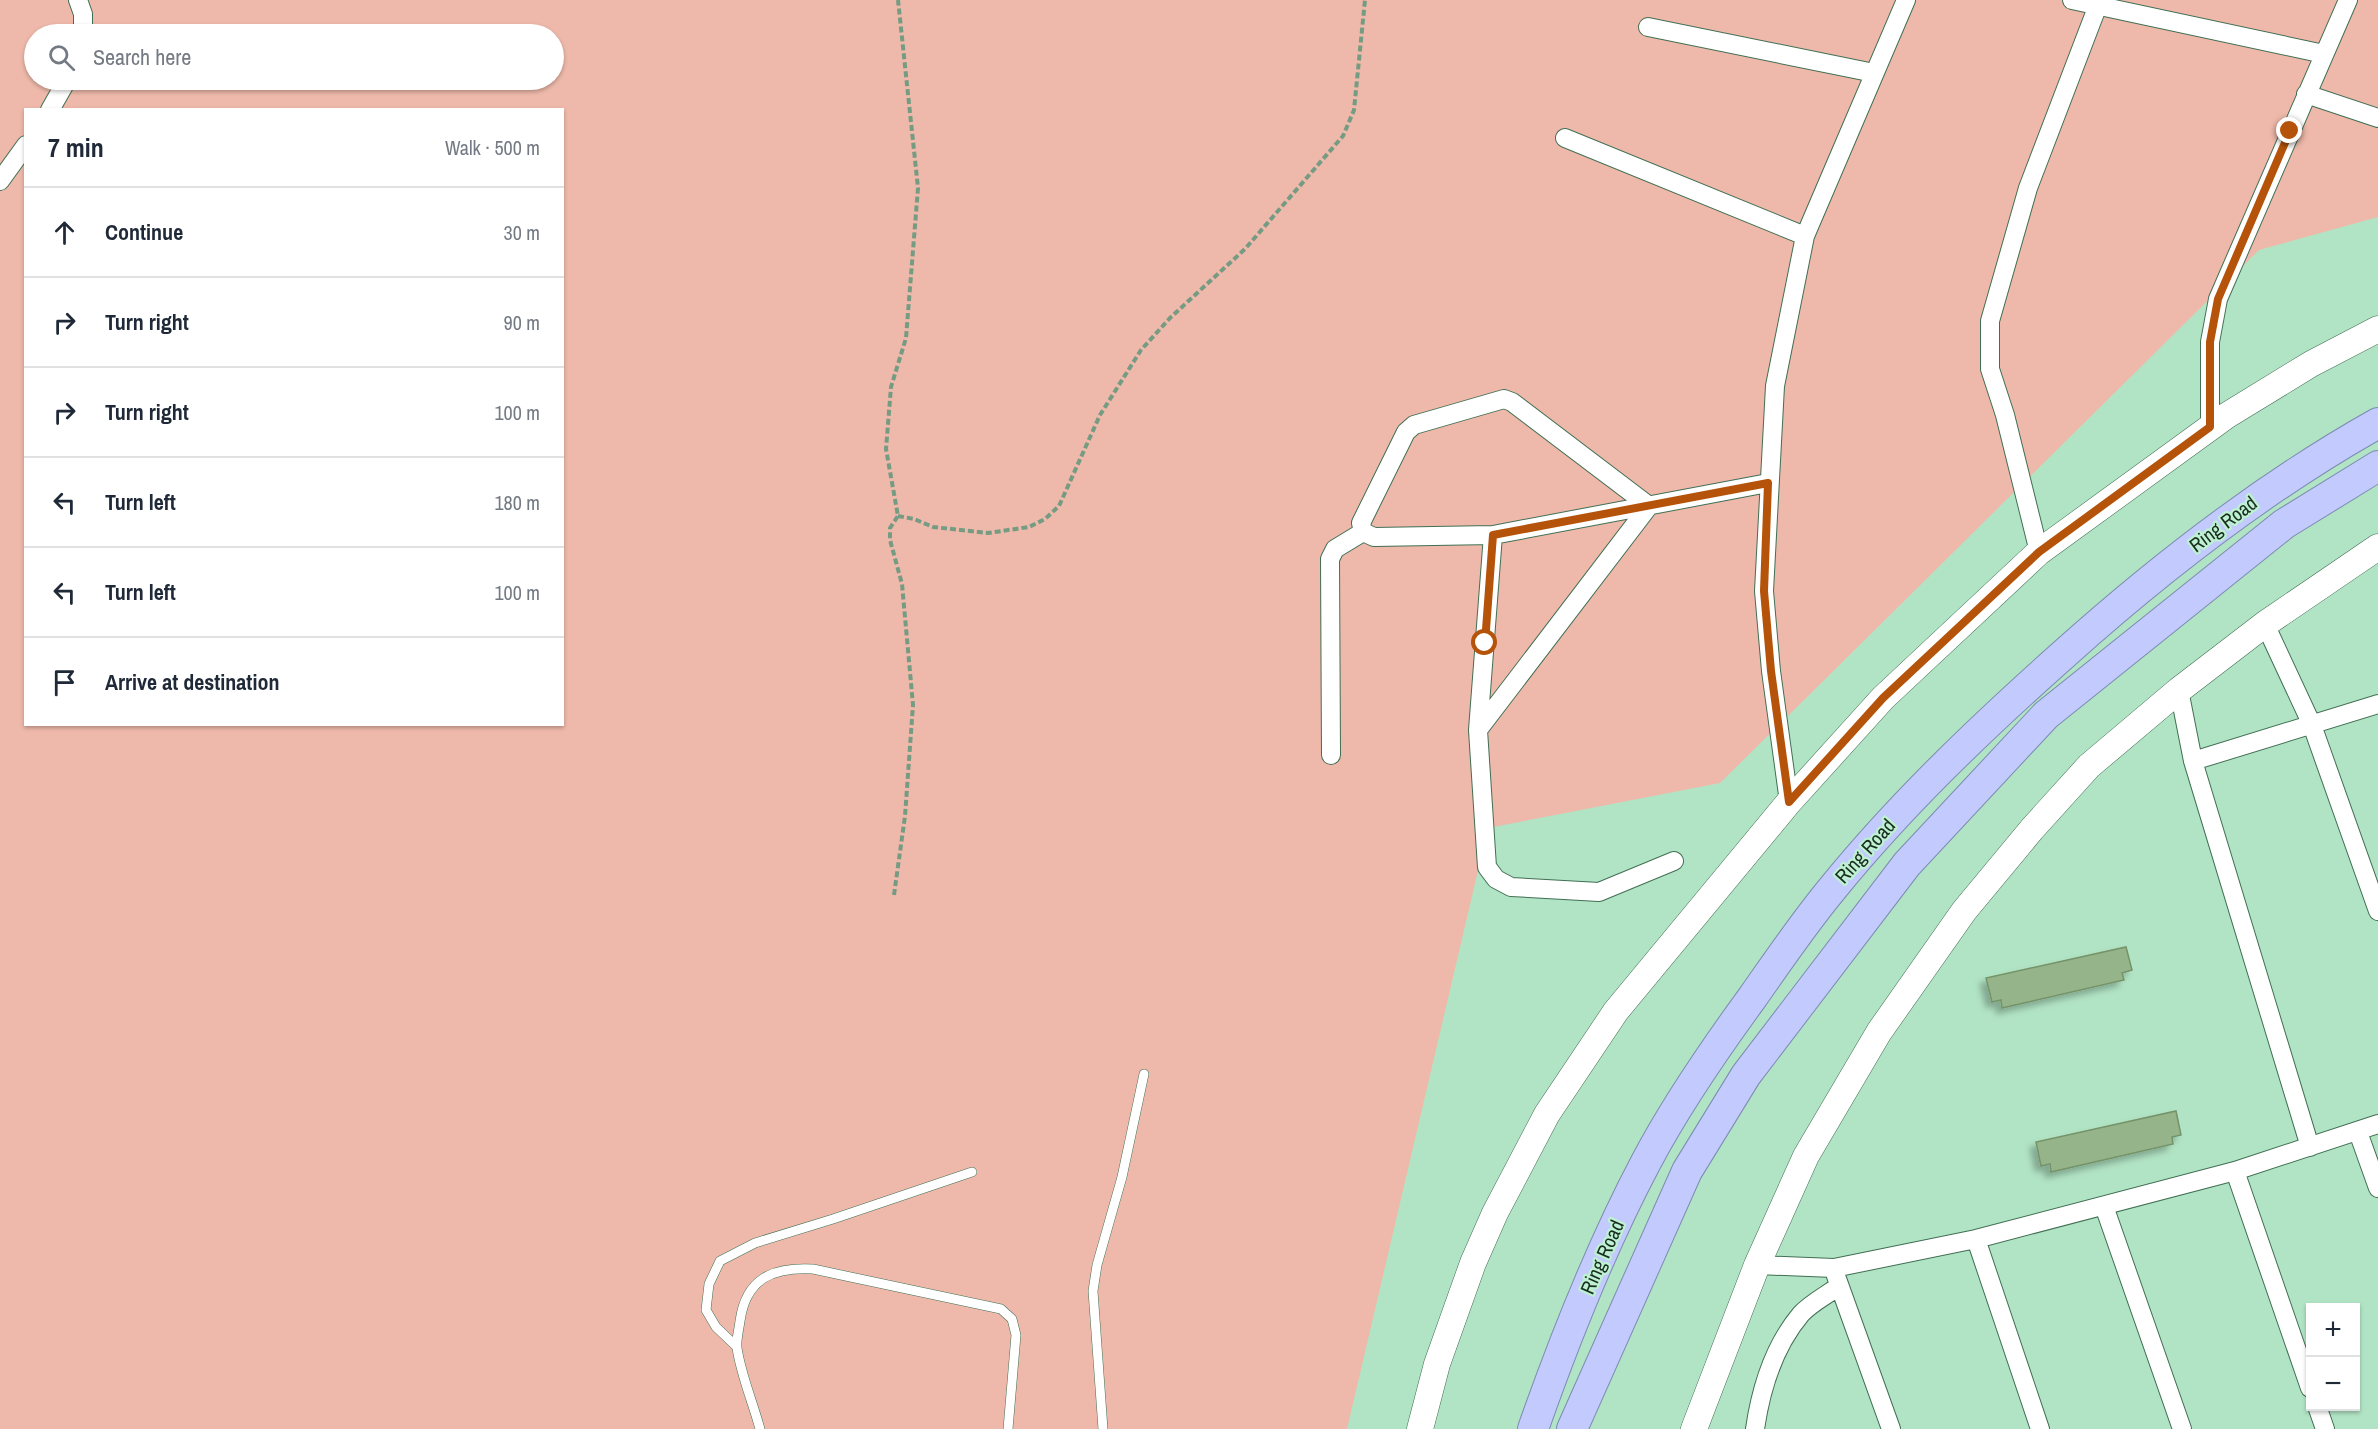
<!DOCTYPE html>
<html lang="en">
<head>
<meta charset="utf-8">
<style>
	body { margin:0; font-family:"Archivo Narrow",sans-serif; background:#f6f6f7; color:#1f2937 }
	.controls { position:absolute; right:18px; bottom:18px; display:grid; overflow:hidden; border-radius:0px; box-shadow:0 2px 4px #0004 }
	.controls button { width:54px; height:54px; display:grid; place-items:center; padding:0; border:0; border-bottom:2px solid #e0e1e3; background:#fff; color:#1f2937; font:30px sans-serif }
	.stop { position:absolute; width:18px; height:18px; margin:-14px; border:4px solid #b45309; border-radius:50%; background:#fff }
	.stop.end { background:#b45309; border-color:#fff; box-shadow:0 2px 6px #0008 }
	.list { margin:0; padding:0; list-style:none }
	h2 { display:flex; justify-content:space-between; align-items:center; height:78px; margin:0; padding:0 24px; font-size:26px }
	h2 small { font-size:20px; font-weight:400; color:#747a83 }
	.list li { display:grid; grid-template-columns:39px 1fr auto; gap:18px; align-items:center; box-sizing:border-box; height:90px; padding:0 24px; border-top:2px solid #e0e1e3 }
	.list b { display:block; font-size:22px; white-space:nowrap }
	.list em { font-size:20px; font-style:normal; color:#747a83 }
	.icon { flex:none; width:33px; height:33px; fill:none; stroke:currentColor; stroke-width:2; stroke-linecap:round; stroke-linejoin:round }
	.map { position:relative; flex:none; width:2378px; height:1429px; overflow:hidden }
	.search { position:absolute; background:#fff; box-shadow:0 2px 4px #0004; left:24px; top:24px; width:540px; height:66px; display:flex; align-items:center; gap:15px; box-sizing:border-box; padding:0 21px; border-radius:33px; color:#747a83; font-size:22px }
	.panel { position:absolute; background:#fff; box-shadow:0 2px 4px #0004; left:24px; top:108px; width:540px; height:618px; border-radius:0px }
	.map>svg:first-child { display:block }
	.green { fill:#eeb9aa; fill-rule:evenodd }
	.building { fill:#96b48a; stroke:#759369; stroke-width:1.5; filter:url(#shadow) }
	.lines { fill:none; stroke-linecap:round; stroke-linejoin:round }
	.service-casing { stroke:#416f53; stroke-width:10 }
	.minor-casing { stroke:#416f53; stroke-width:20 }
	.secondary-casing { stroke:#416f53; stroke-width:27 }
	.trunk-casing { stroke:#7c8bb0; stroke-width:32 }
	.path { stroke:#759b83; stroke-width:4; stroke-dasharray:6 3; stroke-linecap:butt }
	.service { stroke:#fff; stroke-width:9 }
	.minor { stroke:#fff; stroke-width:18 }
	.secondary { stroke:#fff; stroke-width:26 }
	.trunk { stroke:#c2cafe; stroke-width:30 }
	.route { stroke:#b45309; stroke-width:8 }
	.labels { text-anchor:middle; stroke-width:4.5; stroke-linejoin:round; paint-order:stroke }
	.street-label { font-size:20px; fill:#192d21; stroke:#bef1d1 }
</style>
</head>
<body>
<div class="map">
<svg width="2378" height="1429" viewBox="0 0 2378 1429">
	<defs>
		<filter id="shadow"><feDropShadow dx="-5.5" dy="5.5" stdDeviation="3" flood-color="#0004"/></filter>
	</defs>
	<rect width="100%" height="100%" fill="#b1e4c4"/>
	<path class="green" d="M0,0h2378v217l-119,33 -539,533 -232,45 -141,601h-1347zM34,34h520v46h-520zM26,110h536v614h-536z"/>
	<path class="building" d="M2126,947l6,23 -10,3 2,7 -122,28 -1,-8 -9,2 -6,-24z
		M2176,1111l5,24 -9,2 1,7 -122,28 -1,-8 -9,2 -5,-24z"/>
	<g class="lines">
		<g class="service-casing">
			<path id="service" d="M737,1347l-21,-20 -10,-17 3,-26 11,-23 35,-18 78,-24 139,-47
				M760,1429c-7,-26 -19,-54 -23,-81 -1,-8 2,-19 3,-27 6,-43 33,-54 73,-52l188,40 11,10 4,16 -8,94
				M1103,1429l-10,-138 4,-26 25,-88 22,-103"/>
		</g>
		<g class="minor-casing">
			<path id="minor" d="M78,0l5,14v20
				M2072,0l252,54
				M1648,27l226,46
				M2306,94l72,24
				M50,110l17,-30
				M1565,138l240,98
				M0,181l26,-36
				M2210,427v-85l8,-43 130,-299
				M1493,535l-15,195 9,137 9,12 15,8 88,5 75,-31
				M2039,552l-34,-137 -15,-46v-48l38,-133 70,-183
				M2265,624l47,101 66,186
				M2179,690l14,71 117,386
				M1478,730l171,-224 -137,-104 -8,-3 -90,26 -8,7 -45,91 2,9 11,5 119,-2 275,-52
				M1331,755l-1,-196 5,-10 28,-17
				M2193,761l185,-57
				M1789,802l-18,-131 -7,-80 11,-205 30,-150 101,-236
				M2358,1132l20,56
				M2235,1171l75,217
				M2104,1206l78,223
				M1976,1239l64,190
				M1757,1265l77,3 142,-29 259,-68 143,-47
				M1836,1276l55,153
				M2317,1406l8,23
				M1755,1429c6,-41 19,-83 46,-115 10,-11 26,-19 38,-28"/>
		</g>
		<g class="secondary-casing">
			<path id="secondary" d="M1420,1429l17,-65 36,-101 22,-50 52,-99 69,-103 173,-209 94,-104 156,-146 187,-136 85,-52 67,-35
				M1694,1429l63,-164 49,-109 73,-124 85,-121 68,-82 57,-63 90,-76 86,-66 113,-77"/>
		</g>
		<g class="trunk-casing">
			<path id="trunk" d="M1533,1429c32,-91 68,-182 113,-267 30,-57 68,-112 106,-164 26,-37 51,-74 80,-109 69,-85 150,-162 232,-235 97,-87 200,-167 314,-231
				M1572,1429l115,-258 59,-96 161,-211 139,-149 238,-191 94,-58"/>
		</g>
		<path class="path" d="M898,516l16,3 19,8 55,6 41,-6 16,-8 14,-13 41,-91 41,-65 29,-32 75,-69 98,-113 11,-26 11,-110
			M894,895l11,-79 8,-111 -11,-121 -12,-44v-12l8,-12 -12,-67 5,-62 15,-49 12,-150 -20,-188"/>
		<use href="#service" class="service"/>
		<use href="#minor" class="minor"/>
		<use href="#secondary" class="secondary"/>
		<use href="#trunk" class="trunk"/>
	</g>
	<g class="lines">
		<path class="route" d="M1485,643l8,-108 275,-52 -4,108 7,80 18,131 94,-104 156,-146 171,-125v-85l8,-43 72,-168"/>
	</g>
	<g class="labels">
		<g class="street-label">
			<text transform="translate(2223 524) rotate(-37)" y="7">Ring Road</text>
			<text transform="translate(1865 851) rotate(-48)" y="7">Ring Road</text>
			<text transform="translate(1602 1257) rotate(-66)" y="7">Ring Road</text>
		</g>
	</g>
</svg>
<div class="controls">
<button>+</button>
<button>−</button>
</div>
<div class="stop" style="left:1485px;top:643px"></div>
<div class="stop end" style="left:2290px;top:131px"></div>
<div class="search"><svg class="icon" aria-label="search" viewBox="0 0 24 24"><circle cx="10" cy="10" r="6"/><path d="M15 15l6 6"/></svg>Search here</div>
<section class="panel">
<h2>7 min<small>Walk · 500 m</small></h2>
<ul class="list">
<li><svg class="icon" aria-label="ahead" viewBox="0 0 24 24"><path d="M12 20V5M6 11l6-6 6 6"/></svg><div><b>Continue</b></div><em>30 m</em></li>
<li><svg class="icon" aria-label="right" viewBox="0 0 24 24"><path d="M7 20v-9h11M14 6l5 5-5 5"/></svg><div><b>Turn right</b></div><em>90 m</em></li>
<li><svg class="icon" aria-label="right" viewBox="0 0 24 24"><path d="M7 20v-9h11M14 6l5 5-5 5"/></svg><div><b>Turn right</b></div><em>100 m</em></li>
<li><svg class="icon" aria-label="left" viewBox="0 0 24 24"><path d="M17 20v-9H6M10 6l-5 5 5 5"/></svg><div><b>Turn left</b></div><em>180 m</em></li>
<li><svg class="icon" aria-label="left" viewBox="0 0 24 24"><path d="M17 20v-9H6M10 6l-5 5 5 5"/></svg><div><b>Turn left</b></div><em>100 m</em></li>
<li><svg class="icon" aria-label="arrive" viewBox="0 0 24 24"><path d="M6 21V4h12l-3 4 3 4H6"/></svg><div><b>Arrive at destination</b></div></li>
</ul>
</section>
</div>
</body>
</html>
